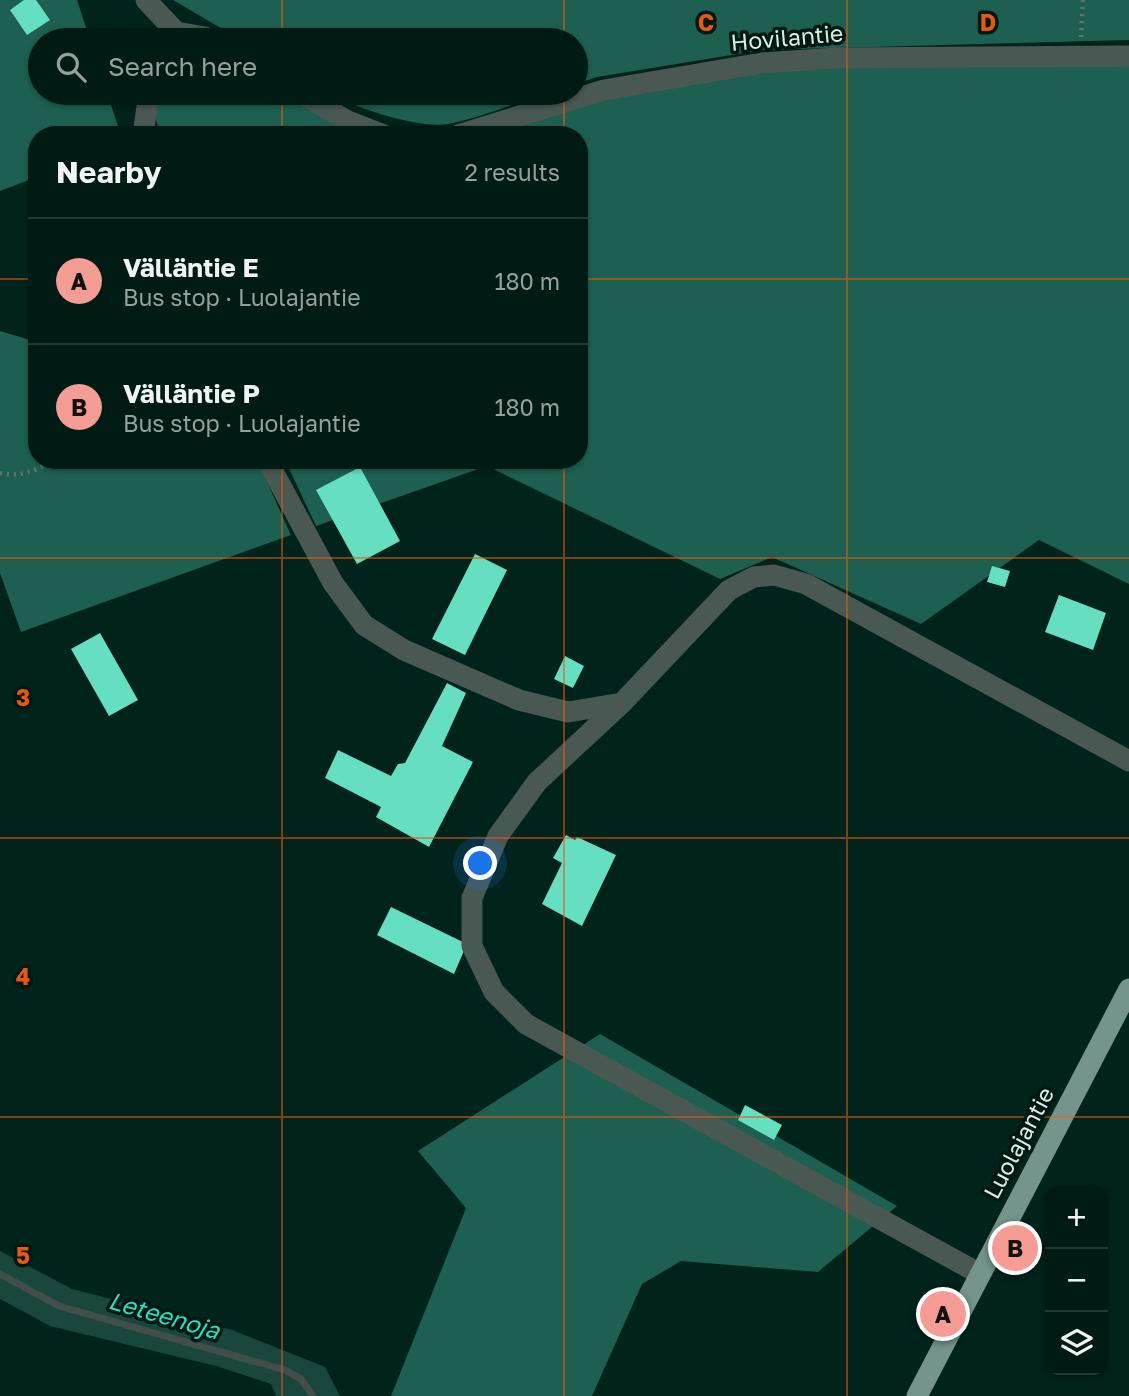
<!DOCTYPE html>
<html lang="en">
<head>
<meta charset="utf-8">
<style>
	body { margin:0; font-family:"Golos Text",sans-serif; background:#0e2722; color:#f1f3f6 }
	.controls { position:absolute; right:21px; bottom:21px; display:grid; overflow:hidden; border-radius:14px; box-shadow:0 2px 5px #0004 }
	.controls button { width:63px; height:63px; display:grid; place-items:center; padding:0; border:0; border-bottom:2px solid #223834; background:#001a14; color:#f1f3f6; font:35px sans-serif }
	.you { position:absolute; left:481px; top:864px; width:24px; height:24px; margin:-18px; border:5px solid #fff; border-radius:50%; background:#1a73e8; box-shadow:0 0 0 10px #1a73e833 }
	.badge { display:grid; place-items:center; width:46px; height:46px; border-radius:50%; background:#f59c94; color:#111; font-size:23px; font-weight:700 }
	.pin { position:absolute; translate:-50% -50%; border:4px solid #fff; box-shadow:0 2px 7px #0006 }
	.list { margin:0; padding:0; list-style:none }
	h2 { display:flex; justify-content:space-between; align-items:center; height:91px; margin:0; padding:0 28px; font-size:30px }
	h2 small { font-size:23px; font-weight:400; color:#95a1a0 }
	.list li { display:grid; grid-template-columns:46px 1fr auto; gap:21px; align-items:center; box-sizing:border-box; height:126px; padding:0 28px; border-top:2px solid #223834 }
	.list b { display:block; font-size:26px; white-space:nowrap }
	.list p { margin:0; font-size:23px; white-space:nowrap; color:#95a1a0 }
	.list em { font-size:23px; font-style:normal; color:#95a1a0 }
	.icon { flex:none; width:38px; height:38px; fill:none; stroke:currentColor; stroke-width:2; stroke-linecap:round; stroke-linejoin:round }
	.map { position:relative; flex:none; width:1129px; height:1396px; overflow:hidden }
	.search { position:absolute; background:#001a14; box-shadow:0 2px 5px #0004; left:28px; top:28px; width:560px; height:77px; display:flex; align-items:center; gap:18px; box-sizing:border-box; padding:0 24px; border-radius:38px; color:#95a1a0; font-size:26px }
	.panel { position:absolute; background:#001a14; box-shadow:0 2px 5px #0004; left:28px; top:126px; width:560px; height:343px; border-radius:28px }
	.map>svg:first-child { display:block }
	.green { fill:#1a473d }
	.forest { fill:#1d5f50 }
	.lines { fill:none; stroke-linecap:round; stroke-linejoin:round }
	.stream { stroke:#424e4b; stroke-width:7 }
	.building { fill:#66dec1 }
	.path { stroke:#5b7870; stroke-width:4.5; stroke-dasharray:2 5; stroke-linecap:butt }
	.minor { stroke:#495853; stroke-width:21 }
	.major { stroke:#75948b; stroke-width:21 }
	.grid { fill:none; stroke:#e8590c; stroke-width:2; stroke-opacity:0.55 }
	.labels { text-anchor:middle; stroke-width:7; stroke-linejoin:round; paint-order:stroke }
	.street-label { font-size:23px; fill:#d9ece6; stroke:#001812 }
	.water-label { font-size:24px; font-style:italic; fill:#28e0bd; stroke:#001812 }
	.grid-label { font-size:23px; text-anchor:middle; font-weight:bold; fill:#e8590c; stroke:#001812; stroke-width:7; stroke-linejoin:round; paint-order:stroke }
</style>
</head>
<body>
<div class="map">
<svg width="1129" height="1396" viewBox="0 0 1129 1396">
	<rect width="100%" height="100%" fill="#00231b"/>
	<path class="green" d="M0,1251l72,38 160,41 93,37 15,29h-64l-5,-12 -55,-18 -166,-40 -50,-27z"/>
	<path class="forest" d="M0,0h77l13,40h-50v53h67l14,42h-84v42l-37,14z
		M173,0h956v40l-367,10 -165,27 -21,7v-44h-335z
		M837,65h292v519l-90,-44 -118,84 -149,-67 -52,22 -233,-113 -171,60 -31,-66h294v-325h-86l115,-38 156,-26z
		M153,93h126l74,42h-193l-10,-39z
		M329,93h218c-30,9 -69,26 -99,31 -29,5 -93,-16 -119,-31z
		M0,331l37,11v118h220l34,75 -270,97 -21,-59z
		M600,1034l297,172 -79,66 -137,-11 -39,23 -50,112h-201l75,-188 -48,-57z"/>
	<g class="lines">
		<path class="stream" d="M0,1274l59,32 226,64 16,9 12,17"/>
	</g>
	<path class="building" d="M24,0h12l14,20 -23,15 -17,-25z
		M360,467l40,74 -43,23 -41,-74z
		M475,554l32,16 -42,85 -33,-16z
		M992,566l18,5 -5,16 -18,-5z
		M1059,595l47,18 -13,37 -48,-18z
		M100,633l38,67 -29,16 -38,-67z
		M565,656l19,10 -11,22 -19,-9z
		M447,683l19,10 -24,53 31,16 -44,85 -53,-30 5,-10 -56,-29 13,-28 53,26 7,-12 7,-1z
		M566,835l9,5 2,-3 39,18 -34,71 -40,-22 20,-41 -9,-5z
		M391,907l76,37 -13,30 -77,-39z
		M745,1105l37,20 -8,15 -36,-20z"/>
	<g class="lines">
		<path class="path" d="M1081,37l2,-37
			M0,473c21,5 36,-3 55,-13"/>
		<path class="minor" d="M146,0l30,32 29,5 5,3
			M300,93l48,28 36,14
			M143,135l6,-42
			M458,135l146,-45 158,-27 74,-5 293,-2
			M267,460l66,123 31,42 40,25 115,50 49,12 54,-9 107,-113 25,-13 20,-2 32,9 323,177
			M622,703l-85,79 -39,54 -26,62v48l22,46 32,32 454,250"/>
		<path class="major" d="M917,1396l212,-407"/>
	</g>
	<path class="grid" d="M282,0v40M564,0v40M847,0v1396M282,93v42M564,93v42M0,279h37M579,279h550M282,460v936M564,460v936M0,558h1129M0,838h1129M0,1117h1129"/>
	<g class="labels">
		<g class="street-label">
			<text transform="translate(787 38) rotate(-5)" y="8">Hovilantie</text>
			<text transform="translate(1019 1143) rotate(-62)" y="8">Luolajantie</text>
		</g>
		<g class="water-label">
			<text transform="translate(164 1316) rotate(16)" y="8">Leteenoja</text>
		</g>
	</g>
	<g class="grid-label">
		<text x="706" y="31">C</text>
		<text x="988" y="31">D</text>
		<text x="23" y="706">3</text>
		<text x="23" y="985">4</text>
		<text x="23" y="1264">5</text>
	</g>
</svg>
<div class="controls">
<button>+</button>
<button>−</button>
<button><svg class="icon" aria-label="layers" viewBox="0 0 24 24"><path d="M12 4l9 5-9 5-9-5zM3 14l9 5 9-5"/></svg></button>
</div>
<div class="you"></div>
<div class="pin badge" style="left:943px;top:1314px">A</div>
<div class="pin badge" style="left:1015px;top:1248px">B</div>
<div class="search"><svg class="icon" aria-label="search" viewBox="0 0 24 24"><circle cx="10" cy="10" r="6"/><path d="M15 15l6 6"/></svg>Search here</div>
<section class="panel">
<h2>Nearby<small>2 results</small></h2>
<ul class="list">
<li><span class="badge">A</span><div><b>Välläntie E</b><p>Bus stop · Luolajantie</p></div><em>180 m</em></li>
<li><span class="badge">B</span><div><b>Välläntie P</b><p>Bus stop · Luolajantie</p></div><em>180 m</em></li>
</ul>
</section>
</div>
</body>
</html>
